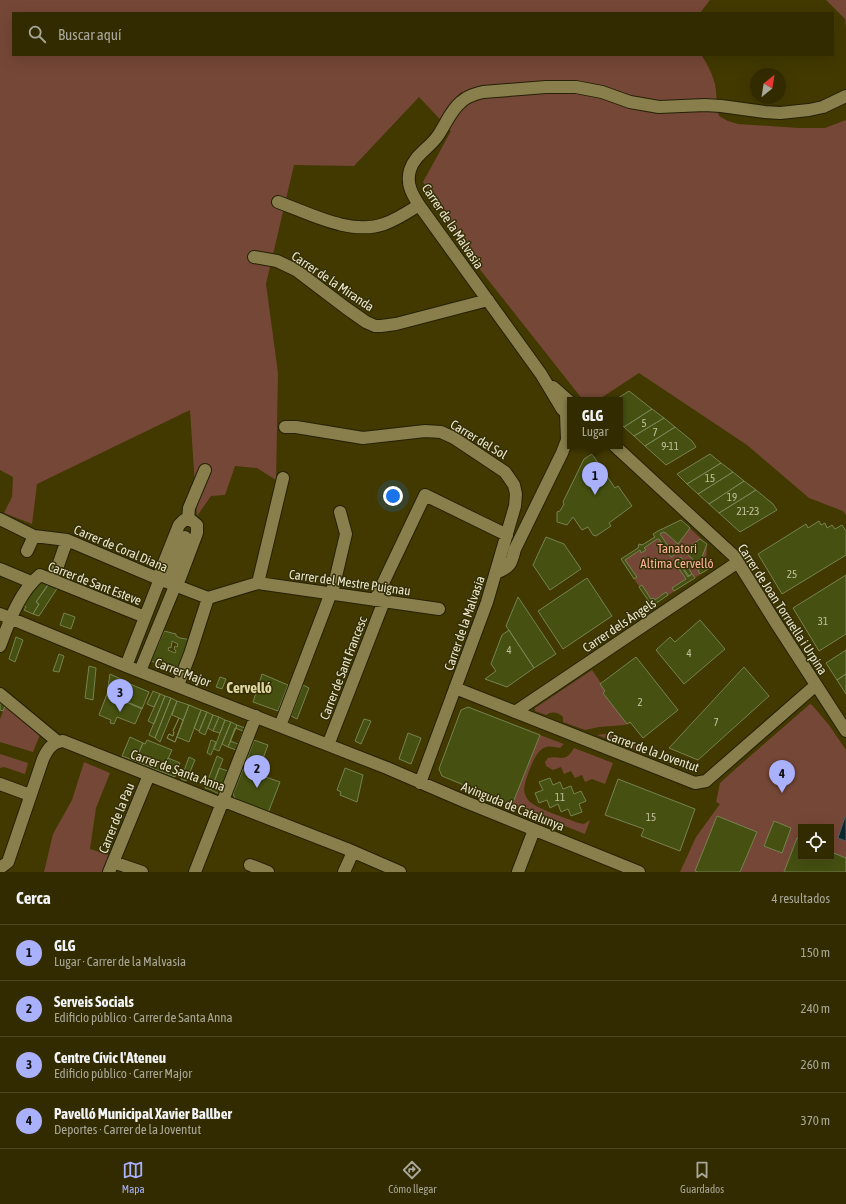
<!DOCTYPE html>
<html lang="es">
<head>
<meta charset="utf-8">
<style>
	body { margin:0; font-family:"Asap Condensed",sans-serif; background:#3d370f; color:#f1f3f6 }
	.controls { position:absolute; right:12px; bottom:12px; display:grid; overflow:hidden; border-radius:0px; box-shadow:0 4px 16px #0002 }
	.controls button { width:36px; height:36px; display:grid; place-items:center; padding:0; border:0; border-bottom:1px solid #4d4722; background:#322b00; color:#f1f3f6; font:20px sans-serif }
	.compass { position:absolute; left:750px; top:68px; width:36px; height:36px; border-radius:50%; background:#322b00; box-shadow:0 4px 16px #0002; rotate:30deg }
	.you { position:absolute; left:393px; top:496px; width:14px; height:14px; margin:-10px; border:3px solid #fff; border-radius:50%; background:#1a73e8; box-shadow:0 0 0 6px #1a73e833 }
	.badge { display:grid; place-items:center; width:26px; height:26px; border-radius:50%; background:#a9b0fc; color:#111; font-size:13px; font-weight:700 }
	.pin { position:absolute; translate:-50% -33px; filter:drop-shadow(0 1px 2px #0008) }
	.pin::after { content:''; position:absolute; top:21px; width:14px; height:12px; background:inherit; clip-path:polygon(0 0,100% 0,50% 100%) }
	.popup { position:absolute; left:567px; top:397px; width:56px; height:52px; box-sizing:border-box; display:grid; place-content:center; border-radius:0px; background:#322b00; filter:drop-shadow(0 1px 3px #0005); font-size:13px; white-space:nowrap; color:#a8a799 }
	.popup b { font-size:15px; color:#f1f3f6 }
	.popup::after { content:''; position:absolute; left:50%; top:100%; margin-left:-8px; border:8px solid transparent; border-top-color:#322b00 }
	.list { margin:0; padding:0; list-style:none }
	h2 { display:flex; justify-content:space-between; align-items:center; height:52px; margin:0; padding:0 16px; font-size:17px }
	h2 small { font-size:13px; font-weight:400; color:#a8a799 }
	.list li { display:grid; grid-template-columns:26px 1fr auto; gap:12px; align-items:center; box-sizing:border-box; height:56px; padding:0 16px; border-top:1px solid #4d4722 }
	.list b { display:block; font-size:15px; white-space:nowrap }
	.list p { margin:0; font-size:13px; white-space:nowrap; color:#a8a799 }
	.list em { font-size:13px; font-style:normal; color:#a8a799 }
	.icon { flex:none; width:22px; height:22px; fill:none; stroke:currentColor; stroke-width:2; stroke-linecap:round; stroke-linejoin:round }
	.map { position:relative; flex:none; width:846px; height:872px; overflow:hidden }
	.search { position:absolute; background:#322b00; box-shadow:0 4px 16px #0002; left:12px; right:12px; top:12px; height:44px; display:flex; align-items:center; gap:10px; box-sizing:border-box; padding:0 14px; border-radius:0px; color:#a8a799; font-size:15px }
	.sheet { height:276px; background:#322b00 }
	nav { display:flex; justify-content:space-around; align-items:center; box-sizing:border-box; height:56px; border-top:1px solid #4d4722; background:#322b00; font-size:11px; color:#a8a799 }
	nav a { display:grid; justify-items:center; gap:2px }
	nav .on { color:#a9b0fc }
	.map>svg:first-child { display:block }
	.green { fill:#754737; fill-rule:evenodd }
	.water { fill:#0d272f; stroke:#50605e }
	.building { fill:#455011; stroke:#768251; fill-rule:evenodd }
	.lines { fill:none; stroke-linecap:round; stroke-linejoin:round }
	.minor-casing { stroke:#252006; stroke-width:14 }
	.minor { stroke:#887f4c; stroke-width:12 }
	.labels { text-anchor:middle; stroke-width:3; stroke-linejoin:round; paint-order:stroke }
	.number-label { font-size:11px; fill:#c2c09d }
	.street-label { font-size:13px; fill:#ebe6cc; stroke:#352f07 }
	.park-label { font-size:13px; fill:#fbb299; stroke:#352f07 }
	.quarter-label { font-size:15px; font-weight:bold; fill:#e0d7a1; stroke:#352f07 }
</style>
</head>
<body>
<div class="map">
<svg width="846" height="872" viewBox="0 0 846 872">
	<rect width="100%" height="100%" fill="#423900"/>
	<path class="green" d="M0,0h710l-10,13h-687v42h688c6,8 11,18 14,29 2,11 1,21 4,32l9,5 10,3 60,4h27l21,-8v395l-3,-4 -34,-13 -62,-53 -108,-72 -41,27h-15l-113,-143 -47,-75 28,-51 -32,-34 -65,69 -60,-1 -28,119 12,89 -2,107 -19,-12 -22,-2 -10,29 -14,1 -14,20 -7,-106 -153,74 -5,40 -28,-11 8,-16 1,-20 -13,-7z
		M826,0h20v28l-1,-9z
		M681,520l26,24 -1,21 4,3 -58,38 -31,-47 17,-11 1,-4 4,1 11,-8 -1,-3z
		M592,670l9,13 -1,1 5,7 -2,2 24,31 3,-2 1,1 -7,2 -25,2 -14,3 -22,-8v-5c-5,-5 -11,-6 -17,-2l-11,-4v-3z
		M810,704l2,1 17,20 17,25v122h-166l16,-35 24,-33 -4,-2 4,-19 12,-11zM801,827h30v30h-30z
		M5,706l36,26 -8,20 -33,-10v-23z
		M604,734l11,2 20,8 14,4 -4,5 -48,-18z
		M540,735l24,9 -4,4c-7,-1 -12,-3 -18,1 -8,5 -17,31 -18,40 0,4 2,8 4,11 6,8 40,19 51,23l5,1 6,-4 -5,14 -73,-29z
		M574,748l39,15 -8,21 -13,-5 -7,3 -3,-7 -7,3 -4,-7 -7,3 -3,-7 -8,3 -7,-4 -1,-4 3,-4c11,-3 17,6 26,-10z
		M0,754l28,9 -3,11 -21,-7 -4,1z
		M84,762l26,11 -14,35 -6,41 25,8 -5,15h-66l9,-38 19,-34z"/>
	<path class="water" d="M845,817h1v24l-8,-3z"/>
	<path class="building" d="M629,391l23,18 -28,18 -4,-4v-23h-5z
		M652,409l12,9 -30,18 -10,-9z
		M664,418l11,9 -30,19 -11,-10z
		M675,427l17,14 4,6 -30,18 -21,-19z
		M592,454l23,34 3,-2 14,20 -23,17 2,3 -15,10 -3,-1 -5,-8 -6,3 -9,-13 -6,8 -10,-3v-10l3,-1 4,-7 -1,-2 21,-43z
		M710,454l11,9 -34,21 -10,-10z
		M721,463l12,9 -35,22 -11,-10z
		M733,472l11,9 -35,23 -11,-10z
		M744,481l12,9 -37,23 -10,-9z
		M756,490l17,14 4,6 -37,22 -21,-19z
		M681,520l9,8 -12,16 -12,-11 -3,-1 -3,2 14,21 -3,2 -12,-18h-2l-13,9 2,2 -5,3 -1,-3 -15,10 12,17 -3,2 -13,-20 17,-11 1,-4 3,1 13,-8 -2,-3 5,-3z
		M819,521l2,4 4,-2 2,5 5,-3 3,4 7,-4 4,6v24l-64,39 -24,-40 48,-30 2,4z
		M546,537l18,7 17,25 -31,21 -17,-25z
		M700,539l7,5 -8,21 -15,-14z
		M681,557l5,7 -4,2 -5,-7z
		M677,560l11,17 4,-3 3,4 -21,13 -2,-3 14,-9 -12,-18z
		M706,565l4,3 -10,6 -2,-4z
		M687,566l5,8 -3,2 -6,-8z
		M846,575v59l-27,17 -26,-43z
		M587,578l25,38 -49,33 -25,-38z
		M40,580l9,4 -13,18 3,2 -6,10 -9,-4 2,-3 -3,-2z
		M49,583l9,4 -19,29 -6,-2 6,-10 -3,-2z
		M642,585l9,14 3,-1 1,2 11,-8 2,3 -16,11 -13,-19z
		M518,597l38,57 -22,14 -28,-42z
		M64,613l11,4 -4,12 -11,-4z
		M700,620l25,29 -41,35 -28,-34 14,-13 5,5z
		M509,630l25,38 -27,19 -22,-8 11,-8 -5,-7 11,-29z
		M164,631l12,3v2l4,2 12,2 -12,33 -29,-12zM172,641l6,3 -1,3 -2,-1 -1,3 2,2 -1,2 -7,-3 1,-3 2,1z
		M16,637l7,3 -8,22 -6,-3z
		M846,650v24l-9,6 -11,-17z
		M59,654l5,2 -5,16 -6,-1z
		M636,657l42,53 -35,28 -13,-16 -3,2 -24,-31 2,-2 -5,-7z
		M89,666l7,2 -3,32 -8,-2z
		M744,667l25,29 -71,64 -29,-12z
		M110,674l13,6v1l26,11 -7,17 -35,-15z
		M262,674l26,11 -10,26 -25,-9z
		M846,674v20l-9,-14z
		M220,677l6,2 -4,10 -6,-2z
		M303,685l6,3 -12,31 -6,-3z
		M153,691l7,3 -6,13 -7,-3z
		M107,694l35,14 -7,16 -18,-7 -3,7 -4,-1 1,-3 -12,-5z
		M160,694l5,2 -11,28 -6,-3z
		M165,696l6,2 -16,40 -6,-3z
		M0,697l5,9 -2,5 -3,-1z
		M171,698l6,3 -17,41 -5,-4z
		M177,701l12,4 -14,37 -8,-4 2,-4 4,2 1,-4 -1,-1 6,-13 -7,-3z
		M189,705l12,5 -12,32 -12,-5z
		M468,707l72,28 -28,70 -70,-29 -3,-7 22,-59z
		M201,710l6,2 -8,19 -5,-3z
		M207,712l6,3 -8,20 -6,-3z
		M213,715l6,2 -6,14 -5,-3z
		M219,717l6,3 -5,13 -7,-2z
		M179,718l4,2 -8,22 -8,-4 2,-4 4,2 1,-4 -1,-1z
		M364,719l7,2 -10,23 -6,-3z
		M225,720l6,2 -12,29 -5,-2z
		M231,722l6,3 -9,22 -6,-3z
		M237,725l8,3 -9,22 -8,-3z
		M235,728l8,3 -5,13 -8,-3z
		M408,733l13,5 -10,26 -12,-5z
		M130,737l13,6 -8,18 -13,-5z
		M147,740l25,10 -10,22 -27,-11 8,-18 2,1z
		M211,740l5,2 -5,13 -4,-2z
		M254,740l14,5 -9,24 -14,-5z
		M217,756l6,3 -12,31 -6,-2z
		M189,757l6,3 -9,21 -5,-2z
		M168,758l12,5 -5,14 -13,-5z
		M219,768l9,3 -9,23 -8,-4z
		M345,768l18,7 -6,27 -17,-7 1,-3 -4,-2z
		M243,769l37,13 -12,31 -32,-13 -3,-6z
		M550,778l3,7 7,-3 3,7 8,-3 3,8 7,-3 5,10 -7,3 3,8 -11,4 -3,-7 -7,3 -3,-8 -8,4 -3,-8 -8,3 -4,-10 8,-3 -4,-8z
		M618,779l77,30 -15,42 -39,-15 3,-7 -39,-14z
		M717,816l40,16 -17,40h-42l-3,-1z
		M774,821l17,7 -9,25 -18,-7z
		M797,838l4,2v17h30v-5l15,6v14h-62z"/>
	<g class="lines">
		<g class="minor-casing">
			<path id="minor" d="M278,202c31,11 73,34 106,22 12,-4 24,-12 35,-19
				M254,257l23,4 19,9 50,38 20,14 9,4h6l15,-2 92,-24
				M553,387l17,15
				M570,416l-8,-7 -21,-35 -122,-169c-7,-11 -13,-21 -9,-35 4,-14 18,-21 27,-33 8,-11 13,-26 24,-35 6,-6 14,-8 22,-10l63,-5h30l26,5 28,10 29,5 46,-2 16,1 44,6 15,1 29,-3 14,-3 23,-11
				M285,427h11l67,11 62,-7 16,1 13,6 51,34 9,13 2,9 -1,12 -28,96 -67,181
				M615,446l119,110 42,67 70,108
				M0,519l34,17 33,4 92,39 49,19
				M188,520l1,-12 16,-38
				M27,551l7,-15
				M0,569l31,13
				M496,573c15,-6 15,-9 19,-24l47,-96 5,-13 -1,-26
				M169,577l16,-40
				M53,580l14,-40
				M258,583l25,-105
				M208,598l50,-15 181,26
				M375,600l50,-105 82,40
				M0,614l126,52 261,102 79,34 173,70
				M0,646c9,-24 19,-54 40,-71l105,42
				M126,666l32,-82 3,-14 18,-45 5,-5h7l6,5v8l-17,45 -7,13 -33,80
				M178,685l12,-31 18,-56
				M455,688l240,95 11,-2 110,-96
				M0,694l58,48
				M515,712l223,-150
				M280,726l54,-141 12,-51 -6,-22
				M328,745l56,-144
				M0,784l30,11
				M113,862l29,10
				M250,865l18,7
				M0,868l8,-6 35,-103c4,-9 9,-17 20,-18l154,61 12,1 118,46 53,23
				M109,872l40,-97
				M195,872l61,-156
				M344,872l9,-20
				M518,872l16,-42"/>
		</g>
		<use href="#minor" class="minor"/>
	</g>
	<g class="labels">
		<g class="number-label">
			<text x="644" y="427">5</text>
			<text x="655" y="436">7</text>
			<text x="670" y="450">9-11</text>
			<text x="710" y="482">15</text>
			<text x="732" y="501">19</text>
			<text x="748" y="515">21-23</text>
			<text x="792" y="578">25</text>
			<text x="823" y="625">31</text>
			<text x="509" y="654">4</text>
			<text x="689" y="657">4</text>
			<text x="640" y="706">2</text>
			<text x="716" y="726">7</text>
			<text x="560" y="801">11</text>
			<text x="651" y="821">15</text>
		</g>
		<g class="street-label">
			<text transform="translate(453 226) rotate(56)" y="5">Carrer de la Malvasia</text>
			<text transform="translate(333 281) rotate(34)" y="5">Carrer de la Miranda</text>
			<text transform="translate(479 439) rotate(31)" y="5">Carrer del Sol</text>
			<text transform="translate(121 548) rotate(23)" y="5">Carrer de Coral Diana</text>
			<text transform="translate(350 582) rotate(8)" y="5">Carrer del Mestre Puignau</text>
			<text transform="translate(95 583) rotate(21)" y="5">Carrer de Sant Esteve</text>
			<text transform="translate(783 609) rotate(57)" y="5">Carrer de Joan Torruella i Urpina</text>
			<text transform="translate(464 623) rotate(-71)" y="5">Carrer de la Malvasia</text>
			<text transform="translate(619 625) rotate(-34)" y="5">Carrer dels Àngels</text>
			<text transform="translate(343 668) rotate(-69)" y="5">Carrer de Sant Francesc</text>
			<text transform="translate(183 672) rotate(21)" y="5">Carrer Major</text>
			<text transform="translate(653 751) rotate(20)" y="5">Carrer de la Joventut</text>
			<text transform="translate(178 770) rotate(20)" y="5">Carrer de Santa Anna</text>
			<text transform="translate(513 806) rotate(22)" y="5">Avinguda de Catalunya</text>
			<text transform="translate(116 818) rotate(-68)" y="5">Carrer de la Pau</text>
		</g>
		<g class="park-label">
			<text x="677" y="553">Tanatori<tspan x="677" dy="15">Altima Cervelló</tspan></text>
		</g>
		<g class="quarter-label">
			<text x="249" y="693">Cervelló</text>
		</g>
	</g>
</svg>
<div class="controls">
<button><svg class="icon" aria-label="locate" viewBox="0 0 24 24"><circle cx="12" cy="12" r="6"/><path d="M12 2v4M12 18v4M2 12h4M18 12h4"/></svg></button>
</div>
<svg class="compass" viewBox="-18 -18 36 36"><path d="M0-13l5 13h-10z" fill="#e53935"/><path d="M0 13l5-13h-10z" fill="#a8a799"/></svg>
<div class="you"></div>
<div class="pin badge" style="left:595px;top:495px">1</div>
<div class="popup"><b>GLG</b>Lugar</div>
<div class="pin badge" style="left:257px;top:788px">2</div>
<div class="pin badge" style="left:120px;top:712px">3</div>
<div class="pin badge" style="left:782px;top:793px">4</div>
<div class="search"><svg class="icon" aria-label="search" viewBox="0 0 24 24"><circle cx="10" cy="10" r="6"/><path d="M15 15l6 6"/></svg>Buscar aquí</div>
</div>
<section class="sheet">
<h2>Cerca<small>4 resultados</small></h2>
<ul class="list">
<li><span class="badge">1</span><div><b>GLG</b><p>Lugar · Carrer de la Malvasia</p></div><em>150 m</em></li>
<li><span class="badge">2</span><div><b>Serveis Socials</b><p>Edificio público · Carrer de Santa Anna</p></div><em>240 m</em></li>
<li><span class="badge">3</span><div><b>Centre Cívic l'Ateneu</b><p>Edificio público · Carrer Major</p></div><em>260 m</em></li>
<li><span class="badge">4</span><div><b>Pavelló Municipal Xavier Ballber</b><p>Deportes · Carrer de la Joventut</p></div><em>370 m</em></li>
</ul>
</section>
<nav>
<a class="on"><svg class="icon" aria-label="map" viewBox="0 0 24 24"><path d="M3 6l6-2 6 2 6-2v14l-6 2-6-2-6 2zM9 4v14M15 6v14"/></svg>Mapa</a>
<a><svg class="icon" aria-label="directions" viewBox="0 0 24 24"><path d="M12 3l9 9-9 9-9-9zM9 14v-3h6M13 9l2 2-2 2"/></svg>Cómo llegar</a>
<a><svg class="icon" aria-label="saved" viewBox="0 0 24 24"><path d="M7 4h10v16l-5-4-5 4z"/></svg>Guardados</a>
</nav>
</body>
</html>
